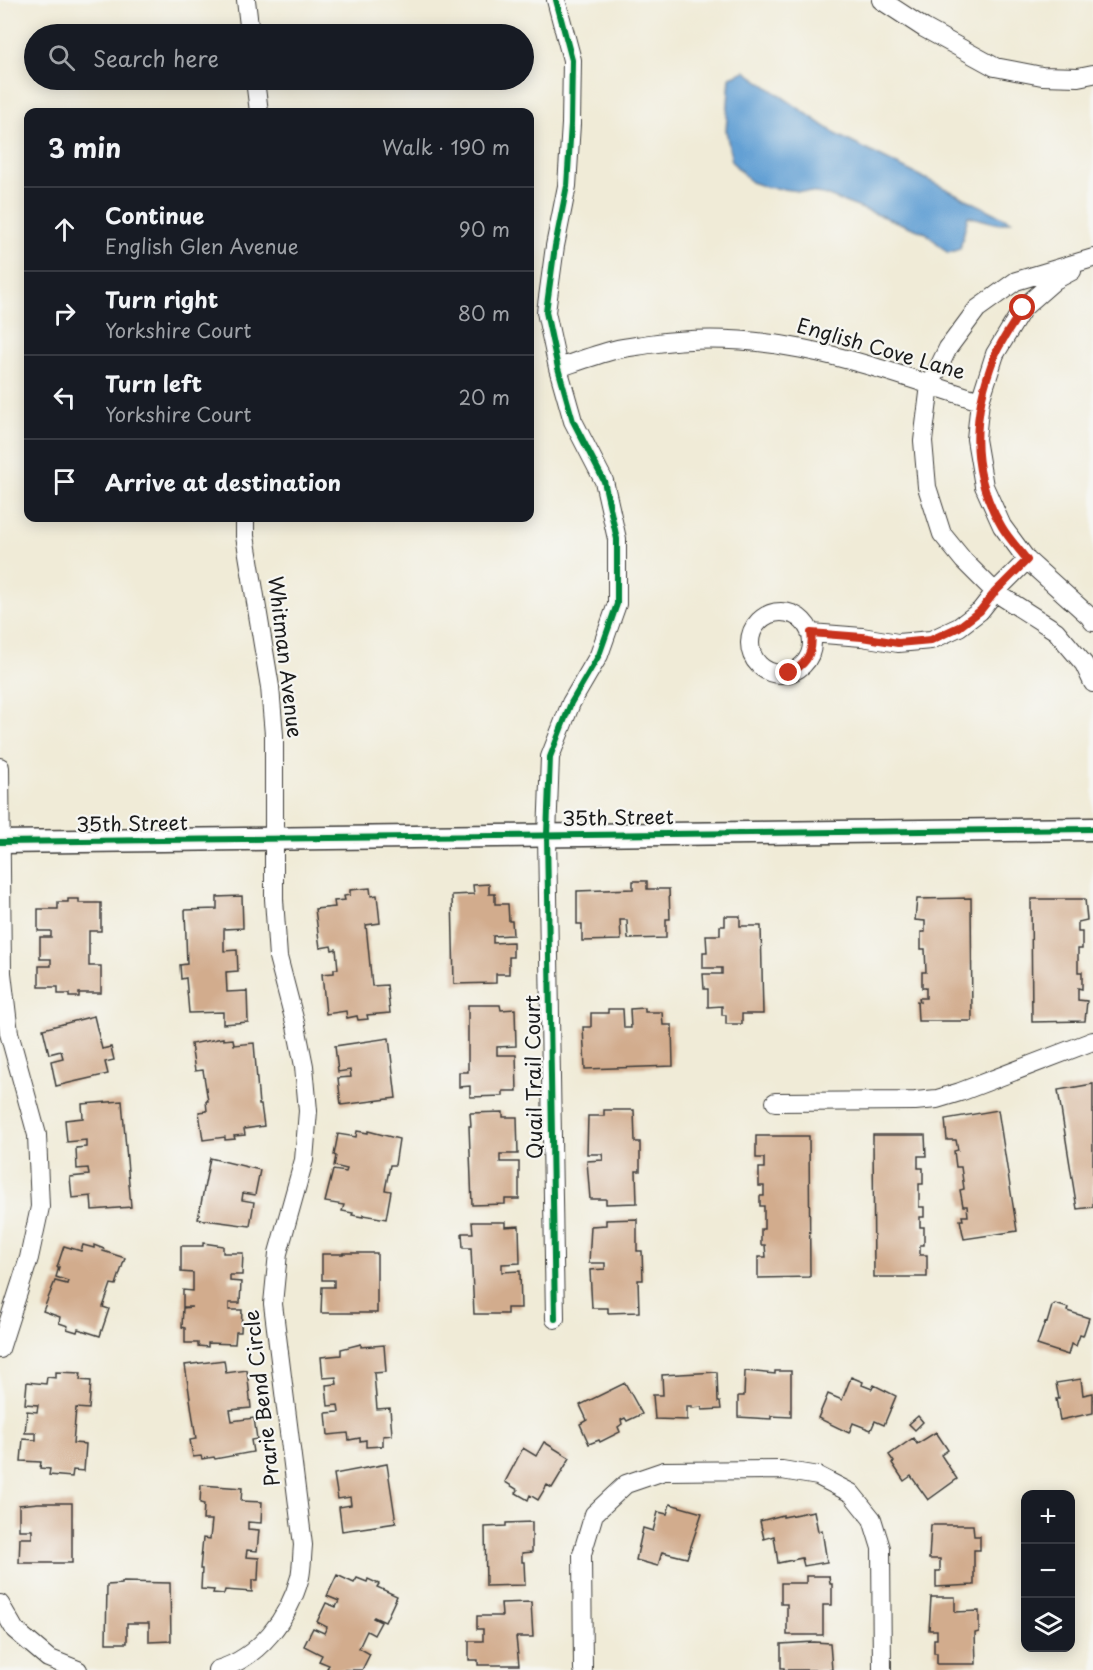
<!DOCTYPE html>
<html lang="en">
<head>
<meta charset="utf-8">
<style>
	body { margin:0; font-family:"Playpen Sans",sans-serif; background:#242831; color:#f1f3f6 }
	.controls { position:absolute; right:18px; bottom:18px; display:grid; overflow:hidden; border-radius:12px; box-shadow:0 3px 15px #0003 }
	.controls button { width:54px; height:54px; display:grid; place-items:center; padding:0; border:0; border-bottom:2px solid #363941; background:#171b24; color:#f1f3f6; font:30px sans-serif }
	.stop { position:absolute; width:18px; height:18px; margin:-14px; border:4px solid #c8321e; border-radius:50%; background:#fff }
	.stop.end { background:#c8321e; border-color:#fff; box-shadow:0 2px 6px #0008 }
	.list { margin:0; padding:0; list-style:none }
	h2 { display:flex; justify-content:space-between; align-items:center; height:78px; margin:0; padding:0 24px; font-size:26px }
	h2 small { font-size:20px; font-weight:400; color:#9ea1a6 }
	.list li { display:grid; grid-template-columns:39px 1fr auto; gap:18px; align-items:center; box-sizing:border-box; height:84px; padding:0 24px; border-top:2px solid #363941 }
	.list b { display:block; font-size:22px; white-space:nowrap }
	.list p { margin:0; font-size:20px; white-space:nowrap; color:#9ea1a6 }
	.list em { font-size:20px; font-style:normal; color:#9ea1a6 }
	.icon { flex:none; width:33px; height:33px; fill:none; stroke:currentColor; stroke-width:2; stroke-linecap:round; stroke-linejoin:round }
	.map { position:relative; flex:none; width:1093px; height:1670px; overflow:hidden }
	.search { position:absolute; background:#171b24; box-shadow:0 3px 15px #0003; left:24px; top:24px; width:510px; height:66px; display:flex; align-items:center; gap:15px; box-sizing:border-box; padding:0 21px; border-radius:33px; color:#9ea1a6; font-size:22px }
	.panel { position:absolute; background:#171b24; box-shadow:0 3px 15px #0003; left:24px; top:108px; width:510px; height:414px; border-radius:12px }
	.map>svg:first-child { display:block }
	.water { fill:#63a0d4; stroke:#405e78; stroke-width:1.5 }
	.building { fill:#d2ac8d }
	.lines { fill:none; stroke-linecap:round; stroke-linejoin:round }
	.minor-casing { stroke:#3c3b38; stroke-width:20 }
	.tertiary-casing { stroke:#3c3b38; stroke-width:25 }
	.minor { stroke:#fff; stroke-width:18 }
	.tertiary { stroke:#fff; stroke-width:22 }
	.cycleway-casing { stroke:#f6f6f2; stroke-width:10 }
	.cycleway { stroke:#00873e; stroke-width:6 }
	.route { stroke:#c8321e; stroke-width:8 }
	.labels { text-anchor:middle; stroke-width:4.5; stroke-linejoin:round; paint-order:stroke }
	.street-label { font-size:20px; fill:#1c1c1c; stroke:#f6f6f2 }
</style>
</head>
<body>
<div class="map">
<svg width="1093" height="1670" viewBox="0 0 1093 1670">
	<rect width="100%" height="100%" fill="#f6f6f2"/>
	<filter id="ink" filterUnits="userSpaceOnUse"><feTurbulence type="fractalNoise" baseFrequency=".0167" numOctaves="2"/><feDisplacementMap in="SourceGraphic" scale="12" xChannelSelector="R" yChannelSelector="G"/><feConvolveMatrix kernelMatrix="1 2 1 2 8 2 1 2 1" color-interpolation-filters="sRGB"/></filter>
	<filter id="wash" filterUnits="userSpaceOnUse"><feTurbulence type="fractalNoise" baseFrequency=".008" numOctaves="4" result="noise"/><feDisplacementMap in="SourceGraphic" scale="24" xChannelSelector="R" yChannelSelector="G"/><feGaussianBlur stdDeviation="1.35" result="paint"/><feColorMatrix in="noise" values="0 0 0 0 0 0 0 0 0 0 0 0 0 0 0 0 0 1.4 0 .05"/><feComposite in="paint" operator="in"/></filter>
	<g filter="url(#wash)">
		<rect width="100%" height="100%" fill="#f0ebd7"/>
		<path class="water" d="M745,71l94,65 172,85 -12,3 -31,-8 -8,33 -12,4 -22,-20 -103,-39 -57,-7 -15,-5 -19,-20 -6,-31 4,-54z"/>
		<g id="blocks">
			<path class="building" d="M633,881h14v8h22l1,30h-4v19l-38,1 -1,-19h-7l1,20 -39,1v-17h-5v-33l56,-2z
				M489,884v10h6v10h13l1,17h3l1,14 -20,1v7l20,-1v15h-4v17h-13v9l-42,1 -2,-89 22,-1 -1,-9z
				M370,888l1,8 6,-1 3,28 -14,2 6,61 15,-1 3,28 -23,2 1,4 -10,1 -1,-4 -10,2 -1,-7 -20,3 -4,-40 12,-1v-4h4l-2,-20 -4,1 -1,-4 -11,2 -5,-39 20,-2 -1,-6 11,-1 -1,-4 6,-1v-5z
				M242,896l1,32 -19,1v22l13,-1 1,21 -12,1 1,20 20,-1 1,31 -25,2v-12l-34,1 -3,-35 -5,1 -1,-14 7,-1 -2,-54 32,-1v-12z
				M971,898l1,123h-54l-1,-20 3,1 -1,-4h7v-10h-4v-16h4l-1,-23h-4v-17h4v-11l-10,-1 2,-21z
				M68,899h11v4h22v28h-12v35h12v27h-22v4h-10v-3h-11v-7h-19v-21h12v-7h-11v-22h11v-6h-13v-22h20v-7h10z
				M1031,899h54l2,21 -9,2v10h4v17h-4v23h4v17l-4,-1v12l9,1 -2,20 -53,1z
				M725,916h15v10h21l2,88h-21v10h-16v-9h-4v-9l-14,1v-18h-4l-1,-15h19v-6h-19v-16h4l-1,-17h14v-9h5z
				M468,1005h32l1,5 14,-1 1,37 -19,1v8h19l1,36h-14v5l-33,1v-11l-11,1v-15h9z
				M645,1008v4h17l1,13h9l1,41 -88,3 -2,-42h8v-14h17v-4h15l1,19h7l-1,-19z
				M94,1016l8,33 9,-2 3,13 -9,2 3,12 -52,12 -5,-25 12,-3 -2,-7 -12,3 -6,-25z
				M223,1038v2l10,-1 1,6 20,-2 5,62h2l3,21 -20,3 1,6 -11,1 1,3 -10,1v-3l-22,3 -4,-28 8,-1 -1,-10h2l-5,-31 -8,1 -4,-27z
				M389,1038l7,60 -55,7 -3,-27 13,-1 -1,-7 -12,2 -3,-26z
				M1093,1084v123l-16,2 -19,-119z
				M122,1101l9,106 -39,3 -1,-14 -19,2 -2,-21 19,-2 -1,-7 -11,1 -1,-21 10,-1v-7l-19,2 -2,-22 18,-2 -1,-14z
				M604,1110h30l1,32h5v29h-4l1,32 -31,1v-5h-16l-3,-38 16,-1 -1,-6h-15l1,-38h16z
				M998,1110l19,121 -53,8 -4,-19h3l-1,-4h6l-1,-10h-4l-3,-16 4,-1 -3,-22h-5l-2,-16 4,-1 -2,-10h-9l-2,-21z
				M503,1112v5h14l1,37h-18v8h19v37h-14v5l-33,1 -3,-79h2l-1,-13z
				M357,1131l11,2v-2l31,8 -4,26h-5l-5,25 6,1 -5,28 -23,-4v2l-11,-2 1,-2 -11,-2 2,-6 -19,-3 8,-32 13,2 1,-3 -13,-3 2,-10 -2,-1 4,-21 18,3z
				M873,1135h52l1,21h-8v12h5v16h-4v23h5v10h-4v10h4v18h-4v10h7v22h-53z
				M756,1136h53l1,141 -52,1v-21h8l-1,-12h-4v-16h3v-23h-4v-10h4v-10h-5v-18h5v-10h-8z
				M210,1158l50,12 -5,25 -12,-2 -1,7 12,2 -4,24 -52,-7z
				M637,1219v32h5l1,29h-5l1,32 -31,1v-5h-16l-2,-38 15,-1v-6h-16l2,-37 15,-1v-5z
				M472,1222h33v5l14,-1 1,37 -18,1v8l18,-1 1,37h-14v6h-33l-3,-66h-8l-1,-15h11z
				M203,1243l20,3v7h20l-1,22h-12v6l11,1 -1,21h-11v7h13l-1,22h-5l-1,12 -27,-1v4l-10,-1v-3h-13v-15l-3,-1 1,-19 9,-1h-9v-17l10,1v-18l-12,-1v-26h22z
				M83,1245l11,3v-3l10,4 -1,2 22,7 -9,27 -5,-1 -8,23 6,2 -9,27 -22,-7 -1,3 -10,-3 1,-3 -9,-3 1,-6 -17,-6 12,-30 12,3 1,-3 -12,-4 3,-10h-2l7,-21 17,5z
				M343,1253h34v60h-56l1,-26h12v-7h-12v-26h21z
				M1055,1304l13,4 -1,3 22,7 -6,18 -3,-1 -4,11 -5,-2 -3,11 -31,-10 8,-23 2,1 5,-17z
				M361,1344v3l23,-2 2,27 -12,1 3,36 13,-1 2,27 -9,1v10l-17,1v-7l-6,1v-3l-11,2 -1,-7 -20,2 -2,-22 13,-1 -1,-7 -10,1 -2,-21 11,-1 -1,-7 -13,1 -2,-21 20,-2v-6z
				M224,1360l2,13 21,-3 4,38 -21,2 2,11 22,-3 3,21 -6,1 2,12 -38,7 -1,-2 -12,2 -1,-3 -8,1 -3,-17 6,-1 -11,-74z
				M745,1371l30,3v-3h16v46l-20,-1v3l-33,-2v-21h6z
				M56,1372l25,1 -1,7 11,1 -2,28 -13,-1 -3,35 13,1 -2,27 -11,-1 -1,7 -23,-2 1,-6 -10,-1 1,-6 -20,-1 2,-22 13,1v-7h-11l2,-22 10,1 1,-7 -13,-1 2,-22 19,2 1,-7 9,1z
				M717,1372l1,30h2l1,7 -19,1v-3l-10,1v-2h-5v14l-32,-1 -2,-24h10l-1,-20z
				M851,1377l12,5 -1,3 10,4 2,-4 22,11 -12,29 -9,-4 -4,9 -18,-7 -4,10 -31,-15 10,-24 14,6z
				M1081,1379l2,16 10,-2v20l-33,7 -4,-21h3l-3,-16z
				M625,1383l17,31 -15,7 -2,-3 -4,2 1,4 -4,3 2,5 -20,10 -1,-2 -10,4 -9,-20 7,-4 -7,-15z
				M918,1416l5,6 -8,8 -6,-6z
				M936,1432l12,18 -7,5 16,24 -29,21 -17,-24 -7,5 -12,-18 2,-1 -5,-7 24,-17 4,6z
				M544,1442l26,16 -18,30 -5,-3 -9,15 -8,-5 -2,5 -12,-7 2,-3 -13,-8 18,-34 13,8z
				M387,1464l9,59 -54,8 -3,-24 12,-2 -1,-8 -12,2 -4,-25z
				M201,1485l41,3 -1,13 21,1 -1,21 -13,-1v7l11,1 -2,21 -10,-1 -1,7 13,1 -1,22h-6v12l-27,-2 -1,4 -11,-1 1,-3 -13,-1 1,-20h-2l3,-31 7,1 2,-19h-9l1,-16 -4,-1z
				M38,1503h34v60h-53l1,-25h12v-8h-13v-25z
				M670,1504l32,9 -15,45 -25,-6 -4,14 -22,-6 7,-32 10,3 5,-19 9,2z
				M814,1511l4,20 4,-1 5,32 -23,4 -2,-8 -24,5 -4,-27 -10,3 -4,-18 23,-6v2z
				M532,1522v30l-10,1v9h2l1,23 -39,1 -1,-59 21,-1v-3z
				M931,1525h42l1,11h6v14h-6v35l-38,2v-16h4v-12h-11z
				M337,1575l17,8 3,-5 10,4 1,-3 11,5 -2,3 20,9 -12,26 -11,-5 -1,1 8,4 -7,13 -7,-4 -8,17 11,6 -8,16h-31l-4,-2 2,-3 -10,-4 3,-6 -18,-9 9,-18 11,5 3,-6 -10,-5 9,-19 10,4 3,-6 -12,-5z
				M806,1576h23l1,8h2v21h-9v30h-36v-31h-6v-21h25z
				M122,1582l48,1 1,58 -22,1v-19h-22v20h-21l1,-58 15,-1z
				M931,1597h24v15l24,-1v21l-4,1 1,31h-39v-11h-3v-14h3v-9h-8z
				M531,1602l2,35h-17l3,28h-41v-5h-9v-19h14v-12h-6v-13h25l-1,-13z
				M814,1642l16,1 2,27h-48v-2h-3v-24z"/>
		</g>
	</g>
	<g filter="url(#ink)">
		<use href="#blocks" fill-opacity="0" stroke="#3c3b38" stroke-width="1.5"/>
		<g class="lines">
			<g class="minor-casing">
				<path id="minor" d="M246,0l4,34
					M881,0l43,28 71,39 47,9 36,1 15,-3
					M255,80l4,32
					M1093,258l-77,23 -39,28 -29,39 -18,37 -7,56 4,46 15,47 22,27 31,31 61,39 28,33 9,19
					M1072,271l-17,9 -32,28 -28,46 -15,47 -4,38 8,47 18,40 25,34 62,56 4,6
					M558,368c18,-6 37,-13 56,-18 12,-3 24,-4 36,-6 121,-18 218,21 330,57
					M750 643a31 31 0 1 1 62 0a31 31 0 1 1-62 0Z
					M811,633l51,4 36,6 33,-3 28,-13 21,-16 15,-19 32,-32
					M0,767l2,206 7,60 28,102 3,72 -11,51 -29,91
					M775,1102l140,-1 22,-2 23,-7 133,-51
					M555,1319l-8,-484 3,-78 21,-54 28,-48 18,-51v-65l-13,-58 -31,-60 -15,-53 -12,-56 9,-66 12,-60 4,-62 1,-64 -16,-60
					M0,1604l15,26 33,28 30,12
					M217,1670c42,-12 72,-52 83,-93 2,-10 2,-22 3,-32l-30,-241 5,-51 26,-93 4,-49 -4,-45 -8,-40 -18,-69 -4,-58v-164l-4,-48 -25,-151v-18
					M583,1670l-1,-116 12,-40 32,-30 38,-13 118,-1 36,6 33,17 21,26 9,29 1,122"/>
			</g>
			<g class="tertiary-casing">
				<path id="tertiary" d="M0,842l1093,-13"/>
			</g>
			<use href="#minor" class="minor"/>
			<use href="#tertiary" class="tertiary"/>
			<g class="cycleway-casing">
				<path id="cycleway" d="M0,842l1093,-13
					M555,1319l-8,-484 3,-78 21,-54 28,-48 18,-51v-65l-13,-58 -31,-60 -15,-53 -12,-56 9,-66 12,-60 4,-62 1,-64 -16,-60"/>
			</g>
			<use href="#cycleway" class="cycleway"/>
		</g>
	</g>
	<g class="lines" filter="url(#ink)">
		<path class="route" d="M789,673c18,-8 25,-21 22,-40l51,4 36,6 33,-3 28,-13 21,-16 15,-19 32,-32c-8,-11 -18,-21 -25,-33 -33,-54 -30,-114 -7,-172 7,-16 19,-32 28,-47"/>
	</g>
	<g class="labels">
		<g class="street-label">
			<text transform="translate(881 349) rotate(16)" y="7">English Cove Lane</text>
			<text transform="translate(285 657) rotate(83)" y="7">Whitman Avenue</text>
			<text transform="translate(618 818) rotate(-1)" y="7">35th Street</text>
			<text transform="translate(132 824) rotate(-1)" y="7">35th Street</text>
			<text transform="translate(534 1077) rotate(-91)" y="7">Quail Trail Court</text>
			<text transform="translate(262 1398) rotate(-97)" y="7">Prarie Bend Circle</text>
		</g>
	</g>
</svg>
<div class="controls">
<button>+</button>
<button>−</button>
<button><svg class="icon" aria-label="layers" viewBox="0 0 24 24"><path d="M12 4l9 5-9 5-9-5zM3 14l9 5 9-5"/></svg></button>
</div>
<div class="stop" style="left:1023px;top:308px"></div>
<div class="stop end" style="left:789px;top:673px"></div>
<div class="search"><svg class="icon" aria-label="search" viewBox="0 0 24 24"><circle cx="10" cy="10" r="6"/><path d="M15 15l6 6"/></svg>Search here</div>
<section class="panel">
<h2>3 min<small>Walk · 190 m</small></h2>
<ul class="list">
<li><svg class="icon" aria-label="ahead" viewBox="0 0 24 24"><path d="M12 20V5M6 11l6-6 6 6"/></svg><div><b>Continue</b><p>English Glen Avenue</p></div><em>90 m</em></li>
<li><svg class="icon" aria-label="right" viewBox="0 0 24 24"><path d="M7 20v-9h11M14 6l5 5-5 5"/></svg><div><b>Turn right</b><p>Yorkshire Court</p></div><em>80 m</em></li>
<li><svg class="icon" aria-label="left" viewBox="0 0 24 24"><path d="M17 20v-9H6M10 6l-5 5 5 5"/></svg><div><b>Turn left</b><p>Yorkshire Court</p></div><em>20 m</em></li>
<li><svg class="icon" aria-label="arrive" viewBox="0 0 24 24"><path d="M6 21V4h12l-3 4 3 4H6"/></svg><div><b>Arrive at destination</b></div></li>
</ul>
</section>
</div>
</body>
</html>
